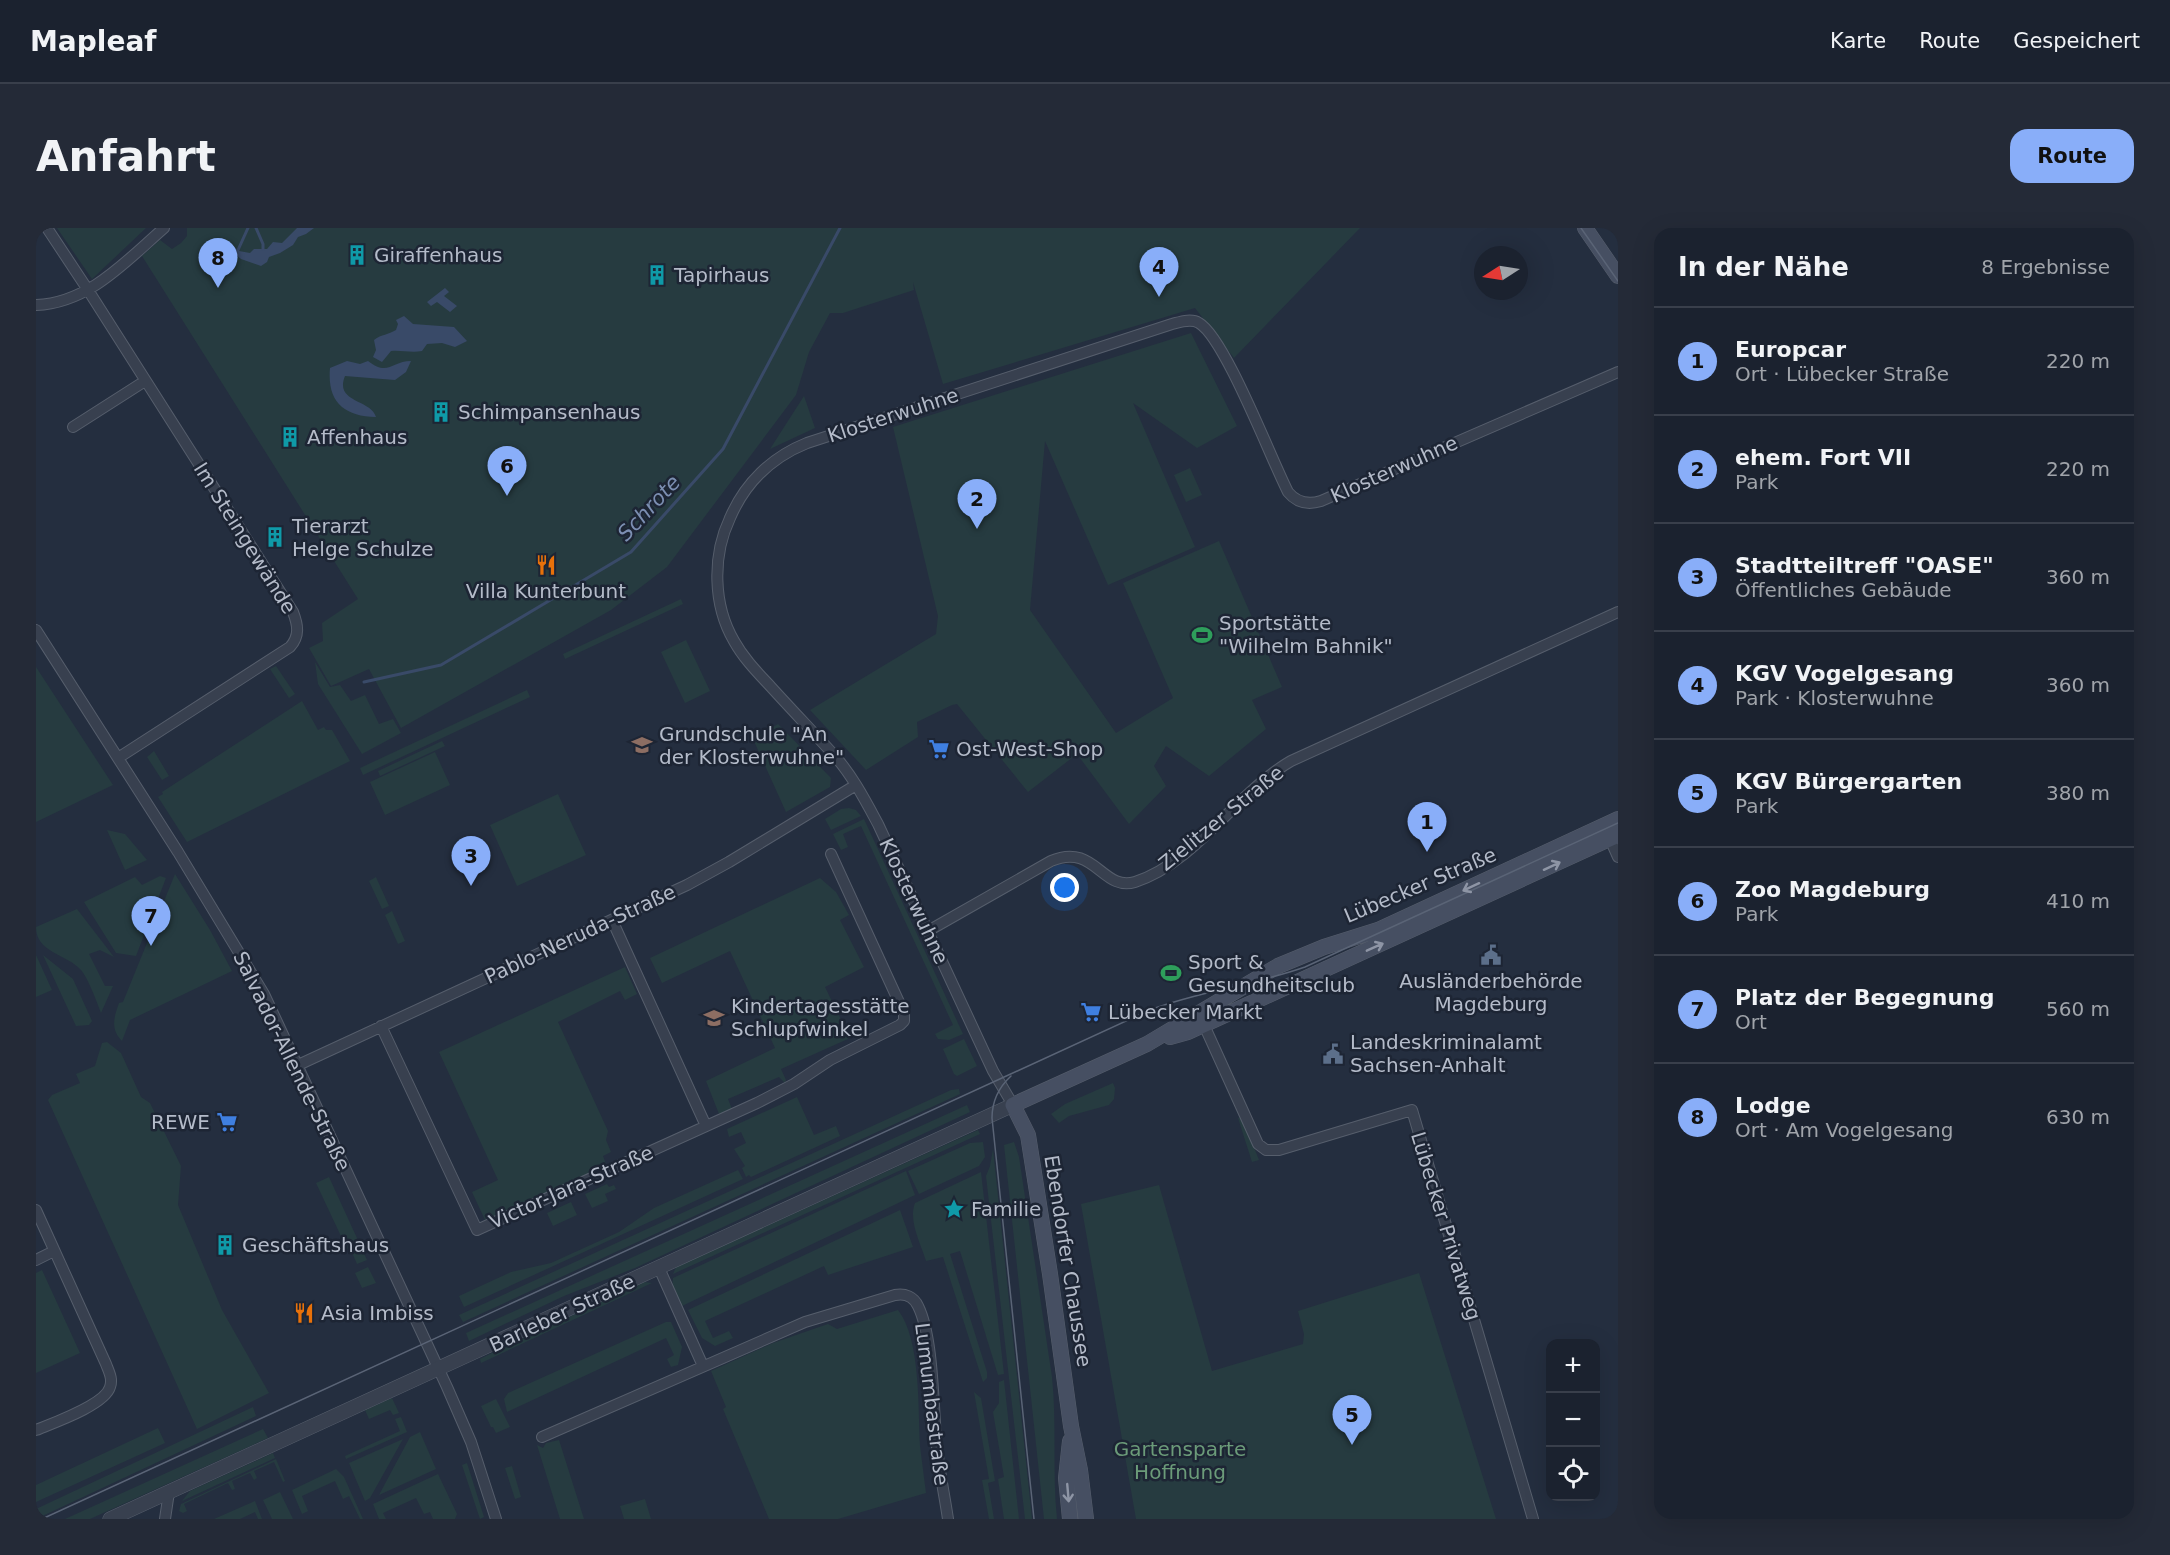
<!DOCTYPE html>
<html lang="de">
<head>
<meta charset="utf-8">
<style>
	body { margin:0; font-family:"DejaVu Sans",sans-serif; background:#242a37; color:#f1f3f6 }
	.controls { position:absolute; right:18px; bottom:18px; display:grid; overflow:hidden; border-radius:12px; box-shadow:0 6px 24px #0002 }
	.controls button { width:54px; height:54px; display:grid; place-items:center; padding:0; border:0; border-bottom:2px solid #393f4b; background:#1b222f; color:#f1f3f6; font:30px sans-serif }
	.compass { position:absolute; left:1438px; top:18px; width:54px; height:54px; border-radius:50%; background:#1b222f; box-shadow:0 6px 24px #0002; rotate:258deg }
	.you { position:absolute; left:1029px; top:660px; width:21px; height:21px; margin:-15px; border:4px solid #fff; border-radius:50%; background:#1a73e8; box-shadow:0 0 0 9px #1a73e833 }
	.badge { display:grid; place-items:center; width:39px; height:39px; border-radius:50%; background:#89aef9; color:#111; font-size:20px; font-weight:700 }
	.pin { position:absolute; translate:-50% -50px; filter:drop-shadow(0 2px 3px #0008) }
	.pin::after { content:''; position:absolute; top:32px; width:21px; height:18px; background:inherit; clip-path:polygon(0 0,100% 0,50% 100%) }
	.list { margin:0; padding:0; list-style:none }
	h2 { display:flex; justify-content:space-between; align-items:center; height:78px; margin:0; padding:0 24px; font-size:26px }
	h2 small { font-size:20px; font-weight:400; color:#a0a4aa }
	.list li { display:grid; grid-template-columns:39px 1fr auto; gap:18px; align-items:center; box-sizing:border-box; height:108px; padding:0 24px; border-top:2px solid #393f4b }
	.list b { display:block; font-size:22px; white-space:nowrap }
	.list p { margin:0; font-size:20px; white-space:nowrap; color:#a0a4aa }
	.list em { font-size:20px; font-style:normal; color:#a0a4aa }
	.icon { flex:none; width:33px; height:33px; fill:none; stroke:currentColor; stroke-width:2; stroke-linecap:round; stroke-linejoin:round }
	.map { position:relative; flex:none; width:1582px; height:1291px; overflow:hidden; border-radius:18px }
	header { display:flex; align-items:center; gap:36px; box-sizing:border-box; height:84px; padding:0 30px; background:#1b222f; border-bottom:2px solid #393f4b }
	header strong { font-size:28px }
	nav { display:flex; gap:33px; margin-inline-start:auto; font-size:21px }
	.intro { display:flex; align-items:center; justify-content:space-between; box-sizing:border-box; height:144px; padding:0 36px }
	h1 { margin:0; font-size:42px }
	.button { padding:15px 27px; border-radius:18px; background:#89aef9; color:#111; font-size:21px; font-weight:700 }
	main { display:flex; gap:36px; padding:0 36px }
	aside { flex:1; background:#1b222f; border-radius:18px; box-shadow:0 6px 24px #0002 }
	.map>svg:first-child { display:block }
	.green { fill:#263b40 }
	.water { fill:#394a68 }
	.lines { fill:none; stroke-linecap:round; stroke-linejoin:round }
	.stream { stroke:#394a68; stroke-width:3 }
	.minor-casing { stroke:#565e6c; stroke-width:12 }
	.tertiary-casing { stroke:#565e6c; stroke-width:15 }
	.secondary-casing { stroke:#565e6c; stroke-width:16 }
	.minor { stroke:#38404f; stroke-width:10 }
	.tertiary { stroke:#38404f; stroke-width:14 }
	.secondary { stroke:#464f62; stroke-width:15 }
	.tram { stroke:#5a6476; stroke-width:1.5 }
	.oneway { stroke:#8e95a5 }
	.labels { text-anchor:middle; stroke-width:5; stroke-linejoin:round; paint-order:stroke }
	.poi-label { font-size:20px; fill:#b4bbc9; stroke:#1d2534; text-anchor:start }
	.street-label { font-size:20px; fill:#b4bbc9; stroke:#1d2534 }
	.park-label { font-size:20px; fill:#6b9b79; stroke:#1d2534 }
	.water-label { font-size:21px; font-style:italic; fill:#7c8fb2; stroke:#1d2534 }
</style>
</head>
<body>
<header>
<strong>Mapleaf</strong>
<nav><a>Karte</a><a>Route</a><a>Gespeichert</a></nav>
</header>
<div class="intro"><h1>Anfahrt</h1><a class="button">Route</a></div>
<main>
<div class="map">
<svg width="1582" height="1291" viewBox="0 0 1582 1291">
	<rect width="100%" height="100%" fill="#242e3f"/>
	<path class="green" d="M21,0h89l-54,51z
		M151,0h1173l-126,130 -39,-50 -252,76 -30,-102 1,8 -71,23h-13l-21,39 -13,43 -129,172 -56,43 -210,118 -32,-59 -38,17 -22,-38 14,-7 -1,-18 36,-24 -216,-343 18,-16 12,9 9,-6 6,-7z
		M1155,105l46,93 -40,22 -64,-45 62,144 -87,38 -63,-144 -15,169 86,123 57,-35 -50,-115 96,-42 63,146 -30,13 14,29 -57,47 -43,-30 -12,20 12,20 -37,38 -52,-70 -49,38 -71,-88 -5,1 -35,17 1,15 -52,33 -56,-60 126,-76 2,-18 -45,-189z
		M768,168l11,32 -45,21z
		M1154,240l12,27 -16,7 -12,-27z
		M645,371l2,5 -118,55 -2,-5z
		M650,412l24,51 -25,12 -24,-51z
		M279,434l15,25 10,-2 11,16 14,-6 14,29 14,-5 8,14 -39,21 -44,-70z
		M240,438l19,28 -6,4 -19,-29z
		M0,439l77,118 -77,37z
		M491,462l3,7 -167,78 -3,-7z
		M266,473l16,29 6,-3 2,3h6l18,31 -163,81 -29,-45 5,-3 -1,-2z
		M742,496l53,54 -1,9 -44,25 -33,-73z
		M406,513l3,5 -65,30 -2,-5z
		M118,523l15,25 -7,4 -15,-23z
		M399,524l15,33 -65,30 -15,-33z
		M522,566l28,61 -69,31 -27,-61z
		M813,580l7,2 5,6 -30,14 -6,-11 16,-10z
		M828,591l99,215 -14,6 -11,-1 -3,-5 18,-9 -92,-199 -18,8 5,13 -7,3 -8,-16z
		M71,602l18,4 22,26 -22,10z
		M139,646l35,56 22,41 -102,49 -8,21c-12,-12 -8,-24 -3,-38l4,-1z
		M124,648l6,2 -30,78 -20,-3 -32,-51 51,-25 7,8z
		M340,649l13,29 -7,3 -13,-28z
		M784,650l16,14 13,23 -9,5 24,47 -39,20 25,51 -69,31 5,11 -1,3 -6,-6 -51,22 4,10 -13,5 -13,-33 69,-33 -45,-97 -68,32 -12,-25z
		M41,681l37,48 -14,-7 -11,4 16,32h8l-12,27c-4,-11 -13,-35 -20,-43 -14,-16 -45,-17 -45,-43z
		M356,683l13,30 -7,3 -13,-29z
		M0,727l16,35 -16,7z
		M7,727l30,24 19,42 -3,4 -13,1z
		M589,739l12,27 -12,6 -5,-9 -62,31 50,109 -2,9 5,12 -8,4 4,11 -122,53 -13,-28 26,-12 -59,-128z
		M928,811l13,27 -20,10 -3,-2 -11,-25z
		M71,814l14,11 20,44 9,6 31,63 -3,39 44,105 47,83 -72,36 -149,-329 4,-5 28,-12 -4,-9 19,-8 7,-23z
		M1077,855l2,5 -1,11 -5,6 -40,11 -10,7 -8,-9 14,-10z
		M923,861l1,5 -497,228 -4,-7 492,-225z
		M761,869l17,38 22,-9 4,10 -89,41 -2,-2 -3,2 -4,-9 3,-2 -11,-17 12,-6 -5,-11 -12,5 -2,-8z
		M931,877l3,7 -335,156 -71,28 -95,45 -3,-8z
		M1206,889l17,43 -7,2 -14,-44z
		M942,902l2,4 -307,140 3,-7z
		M947,914l2,15 -6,9 -60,28 -11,-23 62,-28z
		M978,914l5,15 33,220c5,47 0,95 5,142h-13l-40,-374z
		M957,921l39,370h-7l-39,-343 4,-10z
		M702,942l5,9 -279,128 -5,-11 52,-24 40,-9 68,-31 35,-24z
		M870,943l9,24 -233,111 -2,-2 -8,-17 1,-9z
		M945,944l23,202 -6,1 -38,-124 -10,3 37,118v6l-4,4 -40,-125 -17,4c-5,-17 -18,-40 -11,-58z
		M293,949l38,83 -10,4 -7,-16 -3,1 -31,-66z
		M571,956l2,3 5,-2 2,4 -11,5 3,7 -16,7 -7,-14z
		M1123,957l53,186 91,-27 1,-10 -6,-23 121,-38 77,246h-360l-55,-315z
		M535,974l6,13 -24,11 -6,-13z
		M864,982l13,37 -85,28 -4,-9 -119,55 8,17 16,-7 4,7 -18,8 -13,-8 -14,-28z
		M332,1039l8,16 -14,5 -7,-15z
		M6,1042l38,83 -44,20v-100z
		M608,1054l8,1 -171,80 -1,-4 14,-7z
		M862,1082c23,29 20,100 22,136 2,16 4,31 6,47l-88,26h-69l-46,-110 3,-2 -15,-36 62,-28 55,-19 9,5z
		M630,1094h5l11,25 -4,18 -7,2 -4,-8 7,-4 -8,-17 -159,74 -3,-13 4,-6z
		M968,1152l14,130 1,9h-15l-6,-40 6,-2 -11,-65 6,-9v-21z
		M938,1164l7,6 14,83 -7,2 6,36h-5l-7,-39 7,-1z
		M356,1170l7,15 -6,2 -3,-5 -21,9 -4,-9z
		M460,1171l14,28 -14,6 -3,-6h-2l-10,-21z
		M217,1179l3,9 -220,103v-10z
		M365,1189l6,15 -61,27 -1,-3 55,-25 -5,-12z
		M122,1200l7,15 -129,59v-17z
		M227,1201l5,9 -178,81h-25z
		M384,1204l16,37 -57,26 31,-58z
		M367,1211l-33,59 -5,3 -16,-38z
		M523,1212l25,79h-24l-23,-74 6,3 3,-5z
		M237,1225l2,5 -93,43 8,-10z
		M240,1231l9,22 -2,1 -9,-20 -20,9 3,7 -3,2 -4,-7 -18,8 3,8 -3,1 -4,-7 -44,21 3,7 -4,2 -4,-2 2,-7z
		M431,1235l17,54 -4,2 -18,-54z
		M476,1238l9,31 -6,2 -10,-31z
		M300,1241l8,8 19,42h-3l-11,-23 -6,3 -8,-18 -33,15 6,15 -6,3 -10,-24z
		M402,1246l19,40 -2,5h-22l-3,-7 -6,2 -8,-16 -33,15 3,6h-7l-6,-15z
		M244,1264l13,27h-21l-9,-19z
		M609,1271l6,20h-27l-4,-13z
		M219,1273l7,18h-4l-3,-7 -15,7h-26z"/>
	<path class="water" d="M261,0h17l-8,6 -8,3 -5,8 -13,8 -11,4 -2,5 -6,4 -20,-7 -13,-11 4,-3 7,6 11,2 4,-4h13l6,-7 9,1z
		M409,60l4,4 -5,4 13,10 -7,6 -13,-10 -6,4 -4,-4z
		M368,88l9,8 41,3 13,14 -12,6 -13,-4 -15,1 -5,7c-11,2 -20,-1 -31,0l-9,11 -9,-5 3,-7 -2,-10c8,-6 14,-5 22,-10l2,-6 -2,-4z
		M311,133l13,3 8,-3c20,16 24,0 43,0l-5,11 -11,8 -50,-4c-11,27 26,23 31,41 -32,-1 -49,-15 -46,-49z"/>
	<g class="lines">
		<path class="stream" d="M220,0l7,16v5
			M202,22l10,-22
			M328,454l77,-17 190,-113 92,-103 117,-221"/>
		<g class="minor-casing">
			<path id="minor" d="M11,0l41,62 205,322c5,13 7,24 -3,35l-172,111
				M0,77c53,-2 90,-44 128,-77
				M37,199l72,-46
				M0,402l142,222 86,142 183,393 24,55 25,77
				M1574,611l8,18
				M576,692l94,206
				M892,703l123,-70c44,-19 51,31 84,21 60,-19 101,-89 156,-121l327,-149
				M1168,797l54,119 8,6h13l133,-40 121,409
				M345,798l96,204 280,-127 37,-19 36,-24 70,-35 4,-4v-8l-73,-159
				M260,838l391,-181 42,-23 127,-77
				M977,877l-20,-34 -115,-247c-13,-24 -26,-49 -44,-69 -21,-23 -42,-45 -63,-68 -13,-14 -27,-28 -37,-46 -21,-36 -22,-85 -4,-123 15,-35 42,-61 77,-75l365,-119c8,-2 19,-6 27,-1 26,15 72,136 89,169 9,11 20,13 33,9l297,-129
				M0,982l70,154c3,8 7,15 4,23 -5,18 -57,36 -74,43
				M0,1032l18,-9
				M623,1040l44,98
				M506,1209l263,-115 90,-27c10,-2 19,2 23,11 15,30 15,96 18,131 2,28 8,55 12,82
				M129,1291l4,-27"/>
		</g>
		<g class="tertiary-casing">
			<path id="tertiary" d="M74,1291l903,-414"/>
		</g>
		<g class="secondary-casing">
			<path id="secondary" d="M1549,0l33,48
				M1134,809l18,-5 430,-197
				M1034,1213l-4,37 4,41
				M1050,1291l-6,-49 -9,-44 -21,-152 -22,-139 -15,-30 134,-61 131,-78 46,-19 54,-17 240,-111"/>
		</g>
		<use href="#minor" class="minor"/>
		<use href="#tertiary" class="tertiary"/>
		<use href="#secondary" class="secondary"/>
		<path class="tram" d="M1545,0l37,53
			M975,848c-13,12 -19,25 -19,42l42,401
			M6,1291l1108,-509c50,-19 104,-25 155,-43l313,-144"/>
	</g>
	<defs><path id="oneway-shaft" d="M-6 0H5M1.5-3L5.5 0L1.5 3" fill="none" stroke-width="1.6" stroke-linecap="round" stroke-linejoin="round" transform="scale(1.5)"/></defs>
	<g class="oneway">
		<use href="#oneway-shaft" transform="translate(1516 638) rotate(-25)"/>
		<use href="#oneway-shaft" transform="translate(1435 659) rotate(155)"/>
		<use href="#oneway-shaft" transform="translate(1339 719) rotate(-24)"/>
		<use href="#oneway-shaft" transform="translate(1032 1265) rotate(85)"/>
	</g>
	<defs>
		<g id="building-bare" transform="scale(1.62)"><path d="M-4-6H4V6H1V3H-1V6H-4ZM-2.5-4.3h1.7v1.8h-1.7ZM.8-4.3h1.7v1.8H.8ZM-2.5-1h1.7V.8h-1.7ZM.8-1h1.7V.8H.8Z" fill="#0f9aa8" stroke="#1d2534" stroke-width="2.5" paint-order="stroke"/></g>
		<g id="restaurant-bare" transform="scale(1.62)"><path d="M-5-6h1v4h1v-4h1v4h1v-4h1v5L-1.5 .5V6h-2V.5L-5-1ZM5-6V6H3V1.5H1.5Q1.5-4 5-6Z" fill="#e8710a" stroke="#1d2534" stroke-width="2.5" paint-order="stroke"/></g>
		<g id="stadium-bare" transform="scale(1.62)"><path d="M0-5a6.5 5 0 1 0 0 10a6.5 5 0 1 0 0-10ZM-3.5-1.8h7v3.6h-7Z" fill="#2e9e5b" stroke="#1d2534" stroke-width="2.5" paint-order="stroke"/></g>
		<g id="school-bare" transform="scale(1.62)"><path d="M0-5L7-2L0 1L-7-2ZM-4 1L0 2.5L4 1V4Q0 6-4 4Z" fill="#8d6e63" stroke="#1d2534" stroke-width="2.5" paint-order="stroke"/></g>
		<g id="supermarket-bare" transform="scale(1.62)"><path d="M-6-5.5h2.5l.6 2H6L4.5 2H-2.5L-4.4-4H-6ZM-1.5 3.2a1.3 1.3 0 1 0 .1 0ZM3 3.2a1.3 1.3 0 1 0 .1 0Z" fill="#3f7fe0" stroke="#1d2534" stroke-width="2.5" paint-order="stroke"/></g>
		<g id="civic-bare" transform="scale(1.62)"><path d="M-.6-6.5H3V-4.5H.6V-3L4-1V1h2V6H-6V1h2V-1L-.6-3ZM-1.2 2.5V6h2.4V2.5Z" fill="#5c6f8a" stroke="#1d2534" stroke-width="2.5" paint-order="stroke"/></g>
		<g id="sight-bare" transform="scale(1.62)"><path d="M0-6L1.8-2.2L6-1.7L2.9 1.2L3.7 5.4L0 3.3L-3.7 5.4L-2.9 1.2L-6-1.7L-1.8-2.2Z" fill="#0f9aa8" stroke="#1d2534" stroke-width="2.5" paint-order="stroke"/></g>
	</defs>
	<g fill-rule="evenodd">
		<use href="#building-bare" x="321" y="27"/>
		<use href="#building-bare" x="621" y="47"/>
		<use href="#building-bare" x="405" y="184"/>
		<use href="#building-bare" x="254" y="209"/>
		<use href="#building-bare" x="239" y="309"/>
		<use href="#restaurant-bare" x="510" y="337"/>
		<use href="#stadium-bare" x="1166" y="407"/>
		<use href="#school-bare" x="606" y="517"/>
		<use href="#supermarket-bare" x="903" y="521"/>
		<use href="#civic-bare" x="1455" y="727"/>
		<use href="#stadium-bare" x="1135" y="745"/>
		<use href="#supermarket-bare" x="1055" y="784"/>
		<use href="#school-bare" x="678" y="790"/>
		<use href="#civic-bare" x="1297" y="826"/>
		<use href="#supermarket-bare" x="191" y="894"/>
		<use href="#sight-bare" x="918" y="981"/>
		<use href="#building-bare" x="189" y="1017"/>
		<use href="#restaurant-bare" x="268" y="1085"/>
	</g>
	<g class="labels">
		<g class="poi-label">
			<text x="338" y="34">Giraffenhaus</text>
			<text x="638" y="54">Tapirhaus</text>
			<text x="422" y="191">Schimpansenhaus</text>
			<text x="271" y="216">Affenhaus</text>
			<text x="256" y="305">Tierarzt<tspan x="256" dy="23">Helge Schulze</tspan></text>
			<text x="510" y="370" text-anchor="middle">Villa Kunterbunt</text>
			<text x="1183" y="402">Sportstätte<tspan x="1183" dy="23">"Wilhelm Bahnik"</tspan></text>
			<text x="623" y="513">Grundschule "An<tspan x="623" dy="23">der Klosterwuhne"</tspan></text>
			<text x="920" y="528">Ost-West-Shop</text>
			<text x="1152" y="741">Sport &amp;<tspan x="1152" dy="23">Gesundheitsclub</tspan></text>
			<text x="1455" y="760" text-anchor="middle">Ausländerbehörde<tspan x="1455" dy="23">Magdeburg</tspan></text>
			<text x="695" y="785">Kindertagesstätte<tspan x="695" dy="23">Schlupfwinkel</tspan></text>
			<text x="1072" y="791">Lübecker Markt</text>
			<text x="1314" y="821">Landeskriminalamt<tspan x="1314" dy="23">Sachsen-Anhalt</tspan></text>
			<text x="174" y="901" text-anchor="end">REWE</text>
			<text x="935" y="988">Familie</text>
			<text x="206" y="1024">Geschäftshaus</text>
			<text x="285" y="1092">Asia Imbiss</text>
		</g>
		<g class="street-label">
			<text transform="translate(857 187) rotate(-18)" y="7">Klosterwuhne</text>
			<text transform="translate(1358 241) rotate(-24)" y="7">Klosterwuhne</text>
			<text transform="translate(209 310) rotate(58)" y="7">Im Steingewände</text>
			<text transform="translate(1185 590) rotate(-39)" y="7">Zielitzer Straße</text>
			<text transform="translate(1384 657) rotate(-23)" y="7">Lübecker Straße</text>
			<text transform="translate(878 673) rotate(65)" y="7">Klosterwuhne</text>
			<text transform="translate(544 706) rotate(-25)" y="7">Pablo-Neruda-Straße</text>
			<text transform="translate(256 833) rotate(64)" y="7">Salvador-Allende-Straße</text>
			<text transform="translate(535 959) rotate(-24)" y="7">Victor-Jara-Straße</text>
			<text transform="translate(1410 998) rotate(73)" y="7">Lübecker Privatweg</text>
			<text transform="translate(1032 1033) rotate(81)" y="7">Ebendorfer Chaussee</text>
			<text transform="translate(526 1085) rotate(-25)" y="7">Barleber Straße</text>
			<text transform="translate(896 1176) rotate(83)" y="7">Lumumbastraße</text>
		</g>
		<g class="park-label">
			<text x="1144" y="1228">Gartensparte<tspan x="1144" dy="23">Hoffnung</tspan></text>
		</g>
		<g class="water-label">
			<text transform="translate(613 280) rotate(-47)" y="7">Schrote</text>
		</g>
	</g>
</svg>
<div class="controls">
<button>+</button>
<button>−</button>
<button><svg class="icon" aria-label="locate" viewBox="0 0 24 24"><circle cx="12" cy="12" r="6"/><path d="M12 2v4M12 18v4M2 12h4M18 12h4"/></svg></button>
</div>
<svg class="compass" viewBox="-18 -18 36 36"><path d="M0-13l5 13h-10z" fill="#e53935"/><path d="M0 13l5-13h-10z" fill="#a0a4aa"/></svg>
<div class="you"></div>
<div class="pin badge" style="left:1391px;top:624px">1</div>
<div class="pin badge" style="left:941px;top:301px">2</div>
<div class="pin badge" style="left:435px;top:658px">3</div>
<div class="pin badge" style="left:1123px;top:69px">4</div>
<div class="pin badge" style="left:1316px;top:1217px">5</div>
<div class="pin badge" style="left:471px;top:268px">6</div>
<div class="pin badge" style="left:115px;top:718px">7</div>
<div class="pin badge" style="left:182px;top:60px">8</div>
</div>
<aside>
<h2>In der Nähe<small>8 Ergebnisse</small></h2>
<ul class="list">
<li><span class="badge">1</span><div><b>Europcar</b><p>Ort · Lübecker Straße</p></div><em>220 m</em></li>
<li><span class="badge">2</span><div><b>ehem. Fort VII</b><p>Park</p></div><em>220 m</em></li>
<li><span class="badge">3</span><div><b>Stadtteiltreff &quot;OASE&quot;</b><p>Öffentliches Gebäude</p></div><em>360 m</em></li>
<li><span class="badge">4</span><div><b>KGV Vogelgesang</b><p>Park · Klosterwuhne</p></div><em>360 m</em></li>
<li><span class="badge">5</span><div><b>KGV Bürgergarten</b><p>Park</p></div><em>380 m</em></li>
<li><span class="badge">6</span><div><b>Zoo Magdeburg</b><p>Park</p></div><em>410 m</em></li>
<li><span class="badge">7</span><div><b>Platz der Begegnung</b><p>Ort</p></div><em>560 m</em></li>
<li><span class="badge">8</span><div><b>Lodge</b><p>Ort · Am Vogelgesang</p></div><em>630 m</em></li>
</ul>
</aside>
</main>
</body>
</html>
